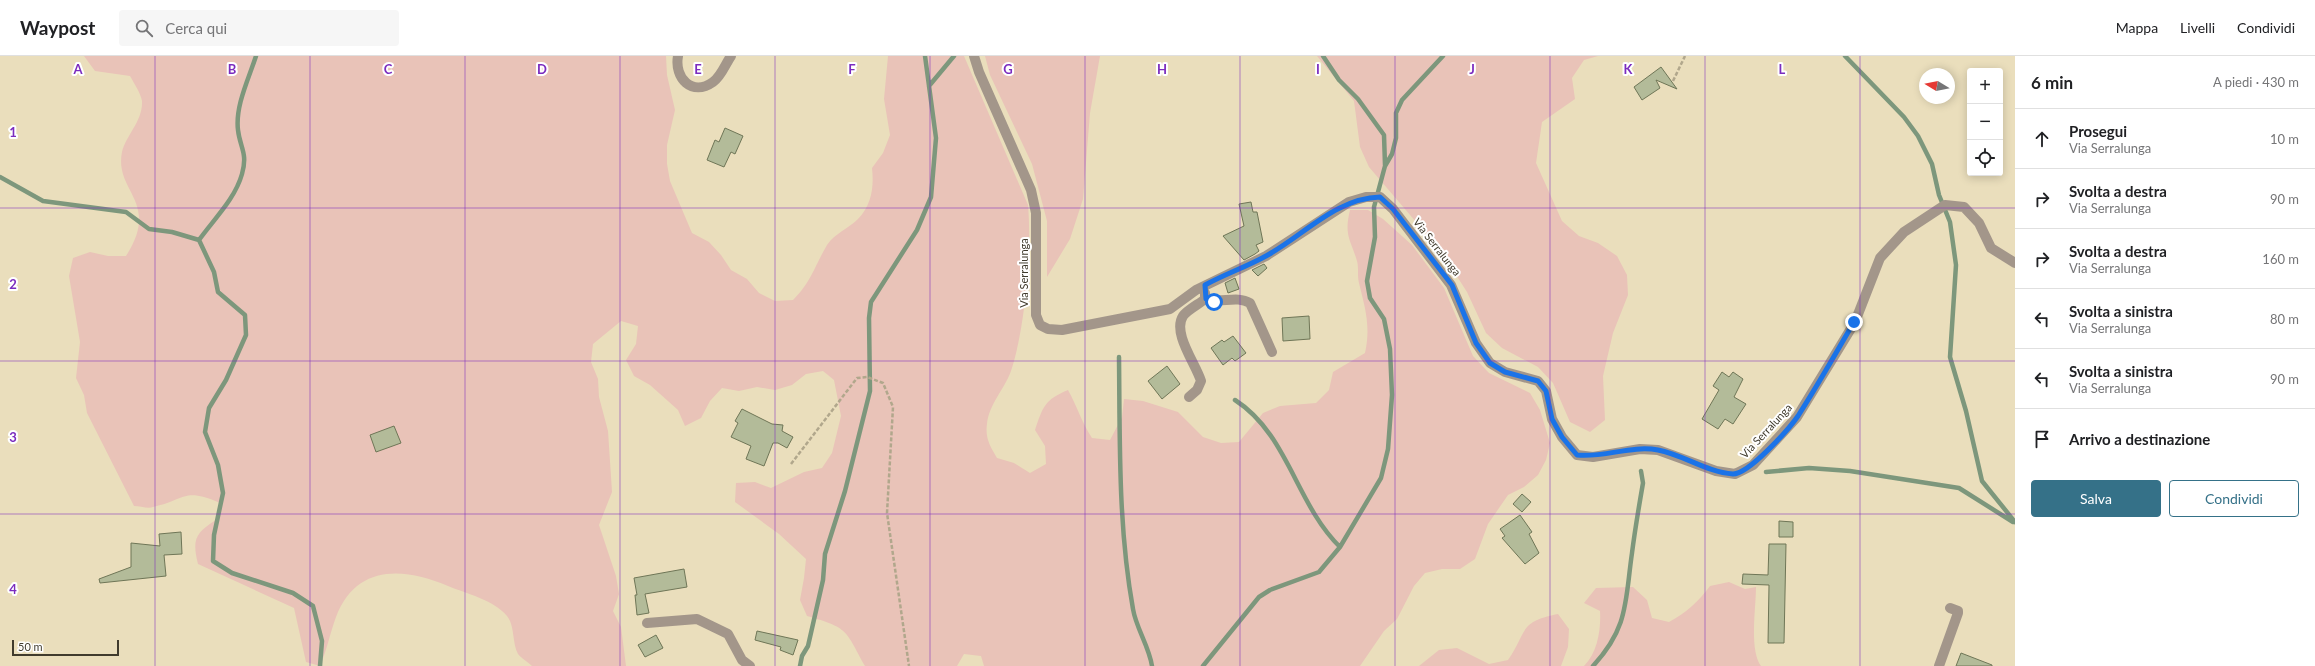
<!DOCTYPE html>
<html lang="it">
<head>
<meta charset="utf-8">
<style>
	body { margin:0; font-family:Lato,sans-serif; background:#f6f6f6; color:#202124 }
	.controls { position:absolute; right:12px; top:12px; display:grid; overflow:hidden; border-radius:4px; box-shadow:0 2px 10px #0003 }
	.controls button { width:36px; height:36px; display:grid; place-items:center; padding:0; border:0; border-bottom:1px solid #e0e0e0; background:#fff; color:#202124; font:20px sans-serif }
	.compass { position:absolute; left:1919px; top:12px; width:36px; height:36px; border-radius:50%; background:#fff; box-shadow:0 2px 10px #0003; rotate:280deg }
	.scale { position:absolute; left:12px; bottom:10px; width:107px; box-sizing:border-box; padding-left:4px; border:2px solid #403b2d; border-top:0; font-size:11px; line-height:14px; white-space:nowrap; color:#403b2d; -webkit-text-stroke:3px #fff; paint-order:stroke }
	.stop { position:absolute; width:12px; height:12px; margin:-9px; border:3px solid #1a73e8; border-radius:50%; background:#fff }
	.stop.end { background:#1a73e8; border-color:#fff; box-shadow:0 1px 4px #0008 }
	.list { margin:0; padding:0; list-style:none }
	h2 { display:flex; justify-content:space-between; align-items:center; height:52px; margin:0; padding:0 16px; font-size:17px }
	h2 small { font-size:13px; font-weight:400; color:#757577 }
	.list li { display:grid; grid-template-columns:26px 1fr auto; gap:12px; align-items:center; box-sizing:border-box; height:60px; padding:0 16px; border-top:1px solid #e0e0e0 }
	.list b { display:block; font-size:15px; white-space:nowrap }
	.list p { margin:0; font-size:13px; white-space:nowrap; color:#757577 }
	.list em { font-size:13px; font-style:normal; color:#757577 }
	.actions { display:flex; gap:8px; padding:12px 16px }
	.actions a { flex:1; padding:9px 0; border:1px solid #357188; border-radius:4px; text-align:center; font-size:14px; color:#357188 }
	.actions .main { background:#357188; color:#fff }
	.icon { flex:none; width:22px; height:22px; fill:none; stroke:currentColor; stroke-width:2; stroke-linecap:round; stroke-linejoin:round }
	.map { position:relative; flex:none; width:2015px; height:610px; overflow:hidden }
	header { display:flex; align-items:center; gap:24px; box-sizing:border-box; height:56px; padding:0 20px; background:#fff; border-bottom:1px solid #e0e0e0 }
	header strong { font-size:19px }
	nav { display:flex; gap:22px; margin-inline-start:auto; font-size:14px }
	.search { width:280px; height:36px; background:#f6f6f6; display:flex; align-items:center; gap:10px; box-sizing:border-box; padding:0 14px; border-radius:4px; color:#757577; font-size:15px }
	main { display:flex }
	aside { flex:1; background:#fff }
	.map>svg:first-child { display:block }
	.green { fill:#e9c3b8 }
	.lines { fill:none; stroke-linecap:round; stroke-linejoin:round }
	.stream { stroke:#7d977c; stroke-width:4.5 }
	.building { fill:#b3bb99; stroke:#6f7657 }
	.path { stroke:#b1a78c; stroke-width:2.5; stroke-dasharray:4 2; stroke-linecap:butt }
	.minor { stroke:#a3968a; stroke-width:10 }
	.route { stroke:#1a73e8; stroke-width:5 }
	.grid { fill:none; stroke:#7b2cbf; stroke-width:1; stroke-opacity:0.55 }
	.labels { text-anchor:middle; stroke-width:4; stroke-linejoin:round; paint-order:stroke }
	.street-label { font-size:11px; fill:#403b2d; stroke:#fff }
	.grid-label { font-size:13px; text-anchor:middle; font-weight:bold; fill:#7b2cbf; stroke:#fff; stroke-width:4; stroke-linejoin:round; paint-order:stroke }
</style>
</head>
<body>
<header>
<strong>Waypost</strong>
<div class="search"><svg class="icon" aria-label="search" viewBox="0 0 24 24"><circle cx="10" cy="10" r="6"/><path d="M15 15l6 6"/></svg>Cerca qui</div>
<nav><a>Mappa</a><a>Livelli</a><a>Condividi</a></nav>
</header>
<main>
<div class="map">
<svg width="2015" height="610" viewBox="0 0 2015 610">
	<rect width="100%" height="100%" fill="#eadebc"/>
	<path class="green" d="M84,0h582l1,19 8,35 -8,35v19l3,17 22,52 17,9 12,13 10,15 16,9 12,14 16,8 18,-1c19,-19 21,-33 34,-55 8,-12 21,-16 31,-26 14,-14 16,-33 14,-51l11,-15 7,-18 -6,-36 4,-43h76l64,149c4,45 -3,124 -17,166 -7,19 -22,33 -24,53 -2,14 3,22 10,34l17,5 16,10 16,-9 -1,-18 -10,-16c8,-23 9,-30 33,-40 9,16 14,33 24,48l18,2 12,-23 2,-18 19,2 35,11 25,25 18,6 18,-1 24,-29 17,-7 36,-3 13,-13 4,-18 32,-19c6,-27 0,-45 -6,-70 -2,-7 0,-15 -2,-22 -7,-23 -13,-26 -7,-51h18l15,9 29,26 32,43 29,68 16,17 41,20 10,17 10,33 -4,17 -8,15 -14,12 -16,8 -20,29 -13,35 -15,10h-18l-17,4 -11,13 -17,33 -13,12 -24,35h-376l-3,-10 -17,-2 -7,12h-92c-20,-36 -16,-38 -58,-50l-7,-16 4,-22 2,-19 -27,-25 -44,-32 1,-19 19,-1 16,6 33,-16 18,-4 10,-15 9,-37 -7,-36 -11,-9 -17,3 -14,11 -17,5 -18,-3 -18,4 -17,-3 -12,13 -9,17 -16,8 -7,-16 -28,-25 -16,-9 -8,-16 10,-16 2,-18 -17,-5 -28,23 -2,18 7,17 1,18 9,34 4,61 -13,33 17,51 3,18 -6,17 8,16 5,39h-94c-4,-4 -11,-8 -14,-12 -6,-11 -3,-28 -11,-38 -13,-16 -40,-22 -59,-30 -44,-19 -92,-22 -112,31 -6,16 -9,33 -16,49l-14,-4 -12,-54 -96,-44c-6,-24 -3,-31 18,-44l4,-17c-37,-16 -34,-3 -67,4 -5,2 -13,-1 -19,-1l-47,-93 -3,-18 -8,-17 4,-36 -11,-66 4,-18 17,-6 18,4h18c35,-55 -12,-64 -4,-104 4,-17 21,-31 20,-51 -1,-7 -8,-18 -12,-25l-35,-5z
		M985,0h115l-10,57 -7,86 -13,40 -23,38v-56l-15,-57 -42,-89z
		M1317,0h281l-14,4 -12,18 3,21 -33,23 -6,41 26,58 17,15 19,7 19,13 10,19 1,20 -15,38 -10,43 2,44 -15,12 -20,-10 -17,-39 -15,-16 -36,-19 -16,-15 -19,-41 -27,-42 -71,-83 -9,-20 -6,-46z
		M1729,526l16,7 11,-2c0,21 -7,63 5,79h-177c14,-14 17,-37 16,-55l-16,-8 12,-15 37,-1 14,13 5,18 17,4c18,-10 29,-20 41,-36z
		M1558,558l11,15 -1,18 -7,19h-142l20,-16 18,-2 32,16 19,-4c20,-29 10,-38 50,-46z"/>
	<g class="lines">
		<path class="stream" d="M256,0c-7,22 -21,50 -18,74 2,18 10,23 4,44 -7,25 -28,45 -43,66l15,32 4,20 27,23 1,20 -20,45 -17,28 -4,24 13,33 5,28 -9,42 -1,26 19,12 61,20 20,13 9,35 -2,25
			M1323,0l16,24 19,19 26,36 1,30
			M1845,0l59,61 14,19 14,28 7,31 11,27 6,43 -6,92 16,54 16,70 33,41
			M929,30l25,-30
			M0,121l43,24 83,11 23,17 23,3 27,8
			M1119,301c1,84 -1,169 14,252 3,19 16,37 19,57
			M1235,344c53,34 61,104 105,147
			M1766,416l43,-4 41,3 109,17 54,34
			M800,610l2,-10 6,-10 15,-66 2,-26 20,-63 25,-100 -1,-73 2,-16 46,-72 14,-33 5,-59 -11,-82
			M1203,610l56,-69 11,-7 49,-18 21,-25 41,-69 7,-29 4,-54 -2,-46 -6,-30 -14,-21 -3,-17 8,-44 -1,-30 11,-41 7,-12 4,-16v-25l6,-13 41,-44
			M1593,610c36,-39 32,-65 39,-113 3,-24 7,-47 11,-70l-2,-12"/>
	</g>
	<path class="building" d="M1661,11l16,22 -21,-9 4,8 -18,12 -8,-13z
		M725,72l18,8 -8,18 -4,-2 -7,15 -17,-7 8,-20 4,2z
		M1251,146l2,10h4l6,30 -7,3 3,6 -4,3 -11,6 -21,-24 21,-10 -5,-22z
		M1264,208l3,4 -9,8 -6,-6z
		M1235,222l4,11 -11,4 -3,-10z
		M1309,260l1,23 -27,2 -1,-23z
		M1233,280l13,17 -11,8 -3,-3 -9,7 -12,-17 11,-8 2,2z
		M1167,310l13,18 -18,15 -14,-18z
		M1722,316l7,5 4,-5 10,7 -9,18 12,7 -13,20 -8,-5 -7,10 -16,-10 17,-29 -6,-4z
		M742,353l30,15 11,1 -1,6 11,6 -6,11 -9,-5h-5l-9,23 -18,-7 5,-13 -20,-9 7,-14 -3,-2z
		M394,370l7,17 -25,9 -6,-17z
		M1522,438l9,8 -9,10 -9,-8z
		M1520,459l12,17 -3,2 10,19 -14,11 -23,-26 3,-2 -5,-7z
		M1779,465l14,1v15h-14z
		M181,476l1,22 -18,1 2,21 -66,7 -1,-4 32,-12v-24l29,3 -1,-12z
		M1769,488h17l-2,99h-16l1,-58 -27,-1 1,-10 25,1z
		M684,513l3,18 -42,7 4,19 -12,2 -2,-20h2l-3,-17z
		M757,575l41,9 -5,15 -13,-5 1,-3 -26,-7z
		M656,579l7,13 -18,9 -7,-12z
		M1961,597l31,12v1h-36z"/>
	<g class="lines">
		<path class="path" d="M1673,25l12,-25
			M791,408l66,-86 10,-1 16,6 10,24 -6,106 22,153"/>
		<path class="minor" d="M678,0c-4,22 14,41 35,26 8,-5 13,-19 18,-26
			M974,0l5,16 52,118 5,23v102l4,10 8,4 14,1 108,-21 26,-19 70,-34 83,-54 17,-5h14l13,12 58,76 25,58 14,20 15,9 33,9 8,10 6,28 10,18 15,18 16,2 47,-8 18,1 58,21 19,3 18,-9 44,-48 58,-95 25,-64 24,-26 41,-27 19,2 15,16 12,25 24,15
			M1205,237v6c16,5 31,-4 45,4l22,49
			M1189,341l8,-7 4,-9c-5,-17 -29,-48 -18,-65 4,-6 16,-12 22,-17
			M647,567l50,-4 31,15 14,26 8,6
			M1939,610l19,-53v-2l-8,-3"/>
	</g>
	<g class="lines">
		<path class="route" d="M1214,246l-8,-3 -1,-14c20,-11 41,-18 61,-29 37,-20 70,-58 114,-59l13,12 59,76 24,58 14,20 15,9 33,9 8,10 6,28 10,18 15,18c27,3 54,-10 81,-5 26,5 48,22 75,24 16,0 56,-45 65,-58 20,-31 38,-63 56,-94"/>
	</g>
	<path class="grid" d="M155,0v610M310,0v610M465,0v610M620,0v610M775,0v610M930,0v610M1085,0v610M1240,0v610M1395,0v610M1550,0v610M1705,0v610M1860,0v610M0,152h2015M0,305h2015M0,458h2015"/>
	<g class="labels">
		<g class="street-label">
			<text transform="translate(1437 191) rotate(52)" y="4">Via Serralunga</text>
			<text transform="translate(1024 217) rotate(-90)" y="4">Via Serralunga</text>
			<text transform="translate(1766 375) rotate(-47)" y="4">Via Serralunga</text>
		</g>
	</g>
	<g class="grid-label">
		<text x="78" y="18">A</text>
		<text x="232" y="18">B</text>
		<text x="388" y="18">C</text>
		<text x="542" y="18">D</text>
		<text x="698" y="18">E</text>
		<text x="852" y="18">F</text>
		<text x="1008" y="18">G</text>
		<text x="1162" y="18">H</text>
		<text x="1318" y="18">I</text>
		<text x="1472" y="18">J</text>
		<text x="1628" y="18">K</text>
		<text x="1782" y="18">L</text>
		<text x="13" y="81">1</text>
		<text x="13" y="233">2</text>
		<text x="13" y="386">3</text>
		<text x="13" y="538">4</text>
	</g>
</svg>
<div class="controls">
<button>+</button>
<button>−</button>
<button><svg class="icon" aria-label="locate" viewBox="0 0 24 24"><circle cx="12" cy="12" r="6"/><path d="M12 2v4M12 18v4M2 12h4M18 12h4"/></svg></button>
</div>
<svg class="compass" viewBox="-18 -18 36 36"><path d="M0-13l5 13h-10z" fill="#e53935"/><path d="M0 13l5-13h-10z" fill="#757577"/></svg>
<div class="scale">50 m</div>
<div class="stop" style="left:1214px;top:246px"></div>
<div class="stop end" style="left:1854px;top:266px"></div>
</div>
<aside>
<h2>6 min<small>A piedi · 430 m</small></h2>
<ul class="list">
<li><svg class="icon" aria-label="ahead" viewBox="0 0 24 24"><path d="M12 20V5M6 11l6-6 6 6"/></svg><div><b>Prosegui</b><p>Via Serralunga</p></div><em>10 m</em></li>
<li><svg class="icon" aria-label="right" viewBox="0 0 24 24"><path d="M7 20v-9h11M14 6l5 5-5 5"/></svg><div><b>Svolta a destra</b><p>Via Serralunga</p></div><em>90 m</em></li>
<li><svg class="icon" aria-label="right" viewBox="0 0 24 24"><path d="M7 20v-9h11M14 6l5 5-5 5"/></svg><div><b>Svolta a destra</b><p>Via Serralunga</p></div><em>160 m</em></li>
<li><svg class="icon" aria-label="left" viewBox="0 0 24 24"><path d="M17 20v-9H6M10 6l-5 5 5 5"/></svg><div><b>Svolta a sinistra</b><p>Via Serralunga</p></div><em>80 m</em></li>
<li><svg class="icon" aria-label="left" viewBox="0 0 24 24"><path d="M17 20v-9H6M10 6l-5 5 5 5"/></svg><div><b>Svolta a sinistra</b><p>Via Serralunga</p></div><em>90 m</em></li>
<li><svg class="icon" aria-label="arrive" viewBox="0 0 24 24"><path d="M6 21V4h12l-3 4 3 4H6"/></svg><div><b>Arrivo a destinazione</b></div></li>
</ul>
<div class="actions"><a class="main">Salva</a><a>Condividi</a></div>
</aside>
</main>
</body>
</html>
